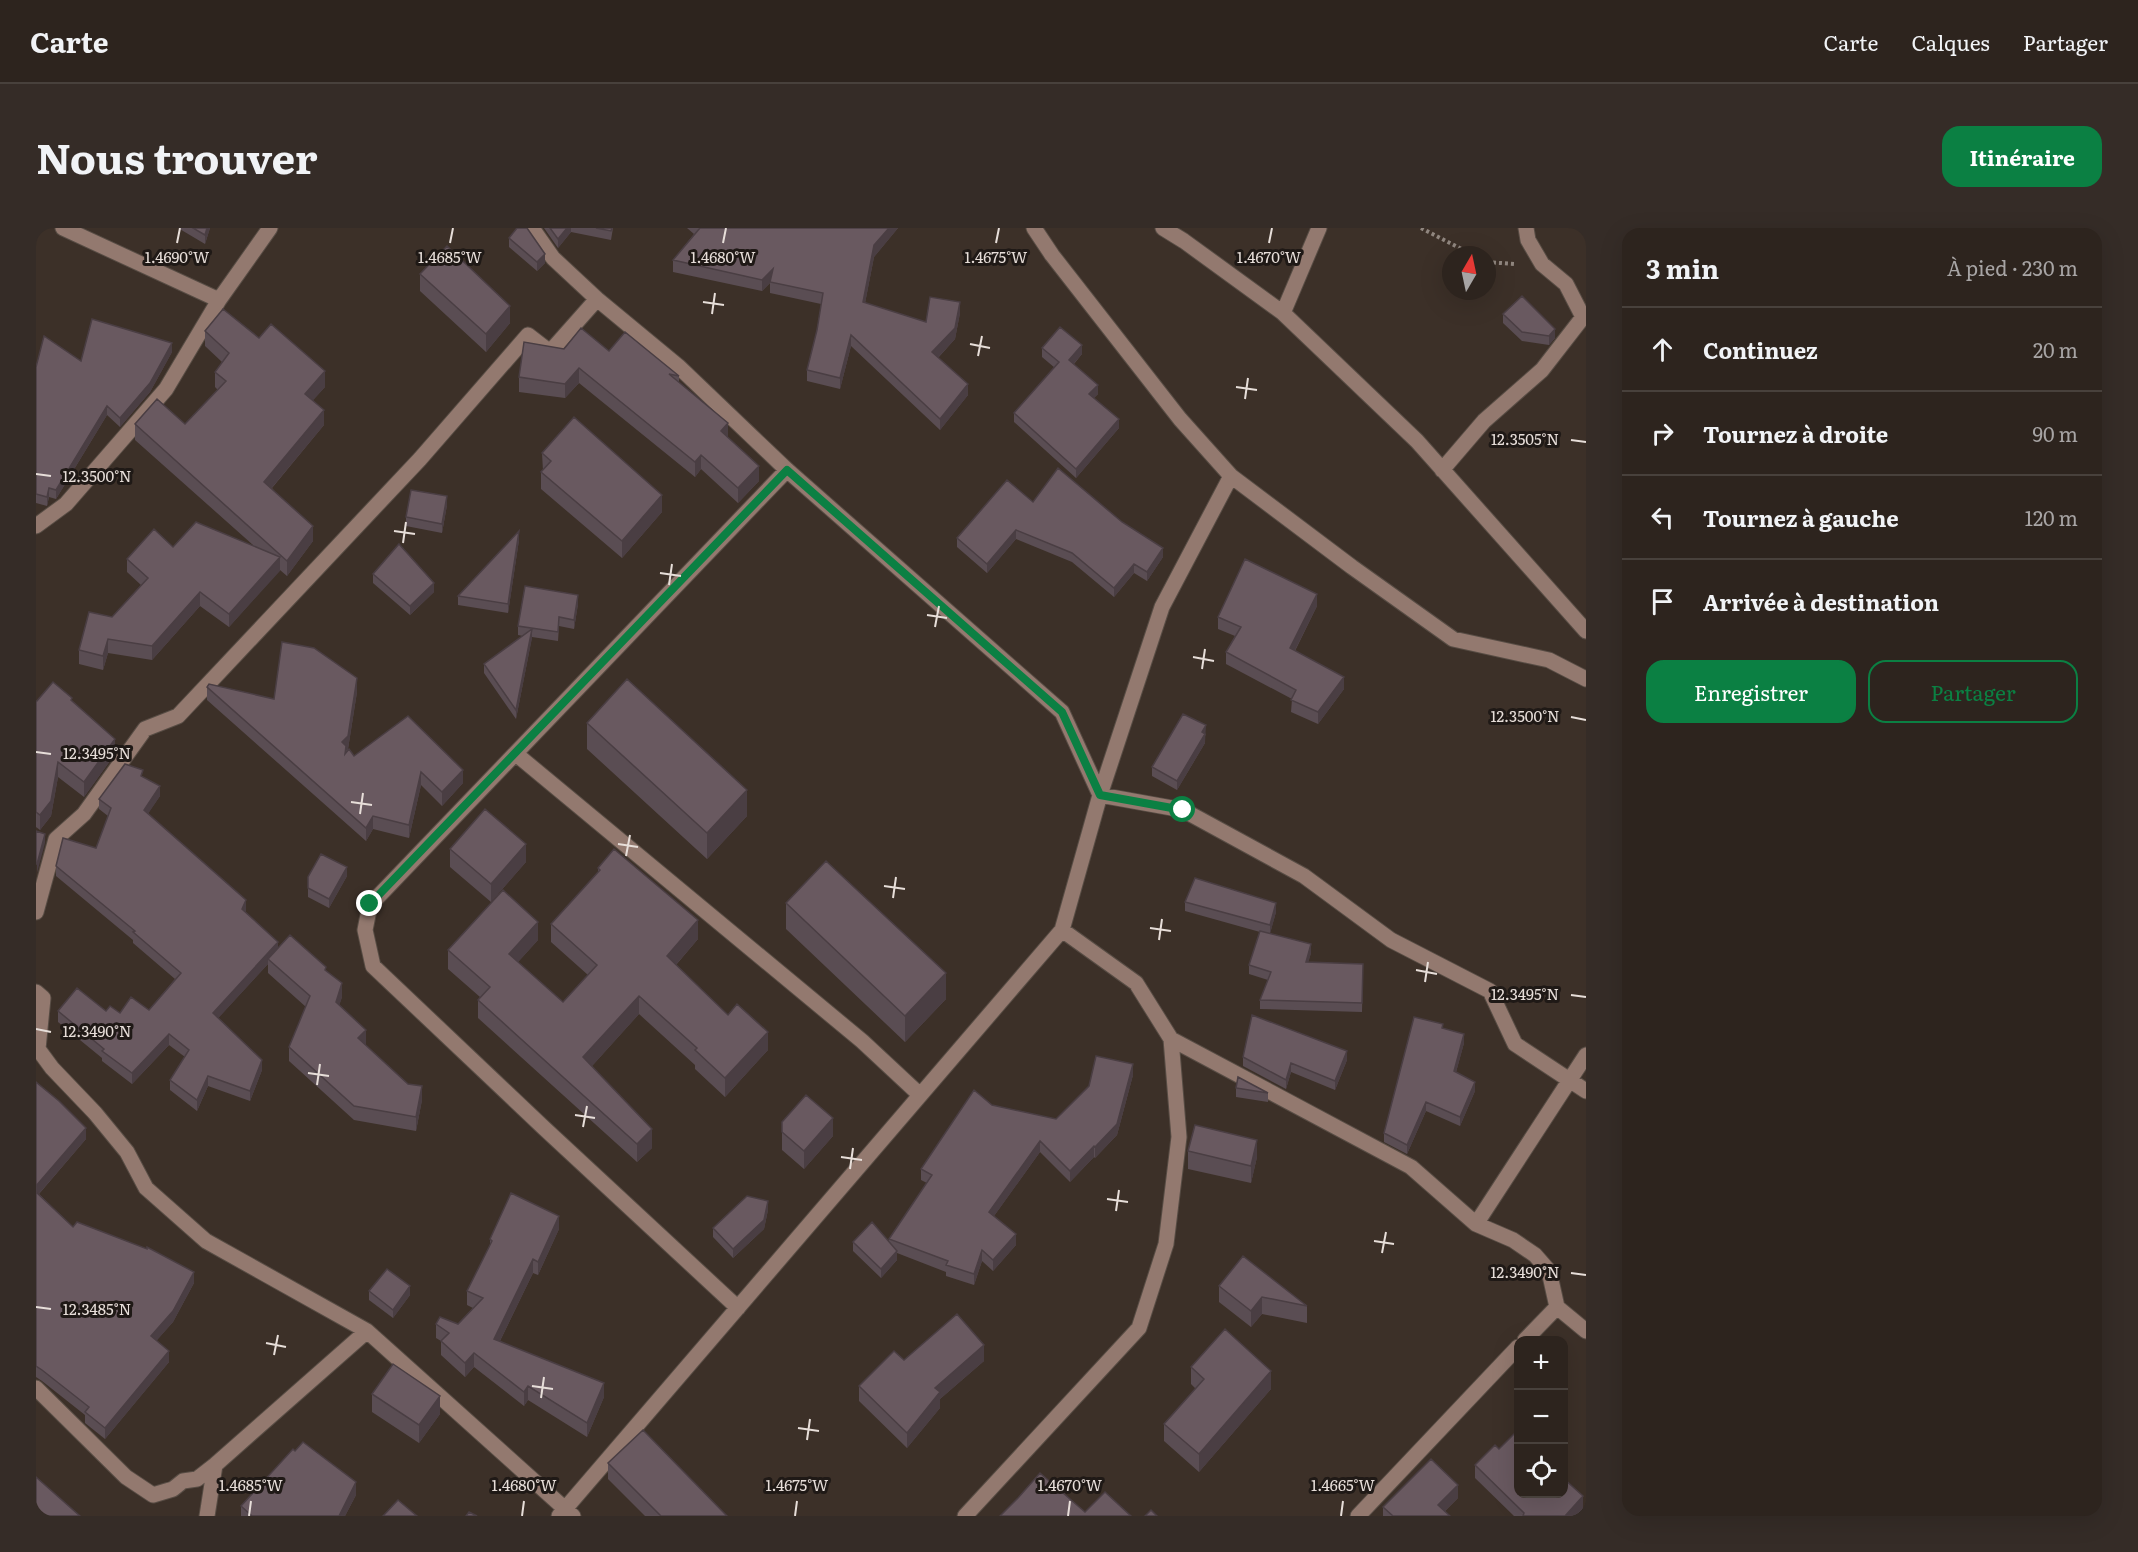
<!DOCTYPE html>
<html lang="fr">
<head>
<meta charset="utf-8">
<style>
	body { margin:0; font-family:Literata,serif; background:#352c27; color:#f1f3f6 }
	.controls { position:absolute; right:18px; bottom:18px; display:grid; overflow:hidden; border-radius:12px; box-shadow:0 6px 24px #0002 }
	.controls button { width:54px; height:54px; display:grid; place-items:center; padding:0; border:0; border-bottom:2px solid #48413c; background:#2d241e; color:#f1f3f6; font:30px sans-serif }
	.compass { position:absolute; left:1406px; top:18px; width:54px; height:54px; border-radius:50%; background:#2d241e; box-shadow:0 6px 24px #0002; rotate:9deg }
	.stop { position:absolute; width:18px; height:18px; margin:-14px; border:4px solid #0b8043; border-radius:50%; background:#fff }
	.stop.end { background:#0b8043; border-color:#fff; box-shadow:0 2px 6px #0008 }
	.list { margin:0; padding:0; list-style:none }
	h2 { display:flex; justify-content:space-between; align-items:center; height:78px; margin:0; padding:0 24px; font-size:26px }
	h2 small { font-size:20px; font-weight:400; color:#a7a4a4 }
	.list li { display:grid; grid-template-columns:39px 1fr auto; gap:18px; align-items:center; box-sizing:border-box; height:84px; padding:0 24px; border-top:2px solid #48413c }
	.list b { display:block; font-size:22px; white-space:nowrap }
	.list em { font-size:20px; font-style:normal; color:#a7a4a4 }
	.actions { display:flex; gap:12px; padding:18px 24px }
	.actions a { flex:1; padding:14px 0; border:2px solid #0b8043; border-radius:18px; text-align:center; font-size:21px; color:#0b8043 }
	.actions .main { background:#0b8043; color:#fff }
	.icon { flex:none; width:33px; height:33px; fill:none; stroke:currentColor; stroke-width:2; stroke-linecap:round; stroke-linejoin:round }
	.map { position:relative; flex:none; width:1550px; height:1288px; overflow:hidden; border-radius:18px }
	header { display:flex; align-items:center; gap:36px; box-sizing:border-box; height:84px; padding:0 30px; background:#2d241e; border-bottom:2px solid #48413c }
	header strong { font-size:28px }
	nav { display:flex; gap:33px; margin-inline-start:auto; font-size:21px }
	.intro { display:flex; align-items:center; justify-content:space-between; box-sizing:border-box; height:144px; padding:0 36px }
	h1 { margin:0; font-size:42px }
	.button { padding:15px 27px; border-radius:18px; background:#0b8043; color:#fff; font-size:21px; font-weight:700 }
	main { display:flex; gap:36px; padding:0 36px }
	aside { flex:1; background:#2d241e; border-radius:18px; box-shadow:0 6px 24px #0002 }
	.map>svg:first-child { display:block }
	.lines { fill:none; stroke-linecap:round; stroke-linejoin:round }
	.minor-casing { stroke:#574c44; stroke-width:17 }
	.path { stroke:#90867f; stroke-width:4; stroke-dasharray:3 3; stroke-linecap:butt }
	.minor { stroke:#93796f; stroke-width:15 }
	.wall { fill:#5a4d53 }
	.shaded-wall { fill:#4a3e43 }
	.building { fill:#695960; stroke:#4a3e43; stroke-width:1.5 }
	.route { stroke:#0b8043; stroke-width:8 }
	.ticks { fill:none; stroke:#e7ded9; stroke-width:2 }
	.ticks-label { font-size:15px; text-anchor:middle; fill:#e7ded9; stroke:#1f1916; stroke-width:6; stroke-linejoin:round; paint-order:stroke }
</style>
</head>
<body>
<header>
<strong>Carte</strong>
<nav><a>Carte</a><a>Calques</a><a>Partager</a></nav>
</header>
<div class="intro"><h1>Nous trouver</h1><a class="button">Itinéraire</a></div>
<main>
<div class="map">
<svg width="1550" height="1288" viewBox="0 0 1550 1288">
	<rect width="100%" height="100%" fill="#3c3028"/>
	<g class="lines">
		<g class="minor-casing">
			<path id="minor" d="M27,0l156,72
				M496,0l21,30 44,41 81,67 109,104 275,242 38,83 83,15 121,66 87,64 99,51 25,53 71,47
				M998,0l18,27 128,164 51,57 121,91 101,72 96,21 37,19
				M1127,0l21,13 99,72 134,128 169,190
				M1247,85l36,-85
				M1406,242l42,-49 58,-51 41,-53 -17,-33 -24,-20 -14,-24 -2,-12
				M0,298l30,-22 100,-115 53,-89 51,-72
				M480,526l346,287 58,54
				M0,684l20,-73 28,-25 61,-85 33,-13 242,-257 108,-124 22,17 47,-53
				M1026,702l74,53 35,56 240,128 65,57 37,16 22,15 14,16 8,36 29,24
				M0,764l7,6 -5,51 14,19 43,45 32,39 19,36 60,53 161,90 206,185
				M1440,996l110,-169
				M702,1080l-194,-180 -171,-162 -8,-36 5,-25 417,-435
				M1489,1112l32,-33
				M0,1160l90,89 27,18 20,-6 10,-8 14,-2 18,-14 152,-134
				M171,1288l8,-51
				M523,1288l503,-586 38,-135 62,-188 69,-131
				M929,1288l174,-188 27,-84 13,-107 -8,-98
				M1322,1288l160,-169"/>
		</g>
		<path class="path" d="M1385,0l52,27
			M1451,34l27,2"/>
		<use href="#minor" class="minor"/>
	</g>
	<path class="wall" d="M142,0h32l-5,16z
		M508,0h69l-2,12 -40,-8 -13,16z
		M651,0h211l-24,29 -9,46 61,19 34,-9 -5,26 -17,19 30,37 -28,35 -89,-84 -11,43 -33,-8v-11l10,-40 4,-26 -51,-11v-10l-8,8 -89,-19v-12l21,-26z
		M473,10l36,25 -8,8 -28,-24z
		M384,46l90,49 -24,29 -66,-61z
		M1467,86l52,24 -6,7 -27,-4 -19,-18z
		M169,103l54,7 66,49 -12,13 11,25 -52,63 41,53 -26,35 -7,-6 -51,57 -29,-21 -48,54 -44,-7 -5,17 -24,-6v-14l33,-33 29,-32 -14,-13v-13l46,-12 80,-2 -118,-105v-16h50l33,-34 -3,-3v-15l7,-10 -17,-16z
		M1006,120l40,6 -8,10 24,30 -4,4 25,30 -43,50 -62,-56v-9l41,-45 -13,-11z
		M528,121l45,2 70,25v7l49,54 31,44 -21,22 -37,-34 -6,8 -116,-94 -14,15 -46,-6v-15z
		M136,124l-22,40 -30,35 -13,-12 -51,84 -7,-2 -2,9 -11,-3v-136l45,-6z
		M506,225l120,59 -40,46 -81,-69v-17l2,-1z
		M997,274l130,55 -16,24 -13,-8 -20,24 -42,-35 -56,-23 -29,34 -30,-26v-9z
		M411,277l-5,28 -36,-7v-9z
		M483,312l-11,73 -50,-8v-9z
		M337,346l61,18 -24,23 -37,-32z
		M542,376l-4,25 -15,-3 -1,15 -26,-4 -16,82 -32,-46v-9l39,-28 -5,-1v-9z
		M1281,378l-22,45 49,38 -26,35 -27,-12 1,-13 -66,-35v-12l9,-16 -17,-7v-12z
		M171,459l67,12 83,-7 -9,57 -2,4 8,3 109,27 -21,23 -21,-21 -12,53 -36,-9 -7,12 -159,-141z
		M0,474h36l43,52 -31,43 -26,-20 -7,39 -11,14 -4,-3z
		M551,495l160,93 -40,43 -120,-110z
		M1170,506l-1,2v7l-28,47 -25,-14v-9z
		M107,549l17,19 -12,17 98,97 -1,2 33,35 48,24 16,26 -3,8 27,39 -1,1 57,55 -6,31 -62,-11 -65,-59v-14l17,-40 -38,-34v-9l-50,54 44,52 -12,31 -42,-15 -11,25 -27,-21v-10l15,-23 -16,-12 -37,39 -30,-23v-3l-44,-36v-11h48l14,2 29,-3 26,-31 -42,-36v-3l-77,-64v-10l40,-18 12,-32 -9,-7v-10z
		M414,621l76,13 -35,40 -41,-35z
		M562,640l100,71 -22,26 52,50 40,35 -43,47 -30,-28v-4l-56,-51 -47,52 60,82 -15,14 -159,-144v-18l2,-3 -32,-28v-19l90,-10 -20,22 45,40 25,-27 -37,-33v-18l47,-52z
		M311,648l-18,32 -21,-11v-20z
		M1149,674l91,10 -6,21 41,20 -3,9 55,2 -1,48 -102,-3v-9l8,-20 -19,-6v-9l11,-33 -75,-21z
		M750,675l160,96 -41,43 -119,-113z
		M1407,800l21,15 -8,29 19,19 -15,35 -34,-15 -19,43 -23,-12v-9z
		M1207,829l104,3 -12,30 -44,-18 -5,17 -43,-23z
		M1097,847l-16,60 -22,23 -1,-1 -24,25 -30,-30 -46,64 22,29 -23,26 -11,-10 -8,24 -28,-9v-4l-49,-19v7l-16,18 -28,-27v-9h36v-3l38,-56 -6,-3v-11l71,-64 64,14z
		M0,854l50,57 -47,55 34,33 121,56 -21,39 -17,19 13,21 -64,77 -20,-16v-8l-43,-34 -6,-4z
		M1200,860l32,5v9l-32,-5z
		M746,894l51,14 -29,33 -22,-19z
		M1152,923l69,6 -6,26 -63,-14z
		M732,982l-4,19 -31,29 -20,-21v-9z
		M523,1001l-21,46 -5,-2 -33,68 104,56 -17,40 -59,-37 -4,6 -50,-39 -9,10 -24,-22v-14l-5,-3v-14h22l15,-16 -6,-3v-14l23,-45v-7z
		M1183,1058l88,20v17l-45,-9 -11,13 -32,-25z
		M333,1063l41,4 -17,23 -24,-18z
		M868,1132l80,1 -44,38v9l-33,40 -48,-47v-15z
		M1155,1139l80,22 -72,83 -35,-31v-17l32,-35 -5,-5z
		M336,1166l68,20 -21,29 -47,-31z
		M1463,1221l84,60 -7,7h-62l-39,-38v-13z
		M572,1235l119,53h-82l-37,-37z
		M320,1267l-11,21h-104v-10z
		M1422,1270l-13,13 5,5h-67v-9z"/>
	<path class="shaded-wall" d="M171,0h3l-5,16v-9z
		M531,0h4v4l-13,16v-9z
		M853,0h9l-24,29 -11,57v-12l11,-57z
		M509,26v9l-8,8v-9z
		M737,41l-3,14 -8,8v-11z
		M924,74v11l-5,26 -23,25v-12z
		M474,78v17l-24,29v-18z
		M1519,101v9l-6,7v-9z
		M815,107v11l-11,43v-11z
		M136,115v9l-22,40 -30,35v-9z
		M1046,117v9l-13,15v-9z
		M543,140v15l-14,15v-14z
		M289,143v16l-20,22v-15z
		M932,156v11l-28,35v-11z
		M1062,157v9l-9,9v-9z
		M71,178v9l-51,84v-9z
		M288,182v15l-60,72v-15z
		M1083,191v9l-43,50v-9z
		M692,195v15l-7,-7z
		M665,227v14l-6,8v-15z
		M723,238v15l-21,22v-15z
		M13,260v9l-2,9v-9z
		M626,267v17l-40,46v-17z
		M411,268v9l-5,28v-9z
		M277,298v15l-26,35v-15z
		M980,302v9l-29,34v-9z
		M483,303v9l-11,73v-9z
		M1127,320v9l-16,24v-9z
		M244,329v14l-51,56v-13z
		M1098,336v9l-20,24v-9z
		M398,355v9l-24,23v-9z
		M164,364v14l-48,54v-14z
		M1281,366v12l-27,54v-12z
		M542,367v9l-4,25v-9z
		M496,401v9l-16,81v-9z
		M72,411v14l-5,17v-14z
		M1308,449v12l-26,35v-12z
		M321,450v14l-9,57 -2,2v9l-4,-18z
		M1170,497l-1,18 -28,47v-9z
		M79,511v15l-31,43v-15z
		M22,534v15l-7,39 -11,14v-15z
		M427,542v13l-21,23v-14z
		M385,544v13l-12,53v-13z
		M124,558v10l-16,24v-10z
		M711,562v26l-40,43v-26z
		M337,588v13l-7,12v-13z
		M9,606v9l-8,30v-9z
		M490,616v18l-35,40v-18z
		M311,639v9l-18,32v-9z
		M210,672v10l-4,10v-11z
		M1240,675v9l-6,22v-9z
		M662,692v19l-31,36v-19z
		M502,694v18l-29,32v-18z
		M242,714v10l-10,7v5l-55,60v-11z
		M1275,716v9l-5,18v-9z
		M910,745v26l-41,43v-26z
		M306,755v14l-6,19v-14z
		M603,768v18l-56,62v-19z
		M330,802v14l-8,8v-14z
		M732,804v18l-43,47v-19z
		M133,806v11l-37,39v-11z
		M1428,806v9l-10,37v-9z
		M1311,823v9l-12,30v-9z
		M226,832v10l-12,31v-10z
		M1255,835v9l-5,17v-9z
		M1097,836v11l-16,60 -22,23v-11z
		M172,848v10l-11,25v-11z
		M1439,854v9l-15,35v-9z
		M386,858v14l-6,31v-14z
		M1390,874v9l-19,43v-9z
		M797,890v18l-29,33v-18z
		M50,900v11l-50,58v-11z
		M616,901v19l-15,14v-18z
		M1221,912v17l-6,26v-17z
		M1004,913v11l-51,71v-11z
		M1058,918v11l-24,25v-11z
		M732,973v9l-4,19 -31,29v-9z
		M523,988v13l-21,46v-13z
		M980,1006v11l-23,26v-11z
		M946,1022v11l-8,24v-11z
		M861,1023v9l-16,18v-9z
		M497,1031v14l-39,80v-14z
		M158,1044v11l-21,39 -22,25v-11z
		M374,1058v9l-17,23v-8z
		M1226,1069v17l-11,13v-16z
		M948,1117v16l-44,38v9l-33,40v-15l28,-45z
		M133,1123v11l-64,77v-11z
		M438,1125v14l-9,10v-14z
		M1235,1143v18l-72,83v-18z
		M568,1155v14l-17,40v-14z
		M492,1158v14l-4,6v-14z
		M404,1168v18l-21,29v-18z
		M320,1254v13l-11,21h-6z
		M1422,1257v13l-18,18 -2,-11z
		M1547,1268v13l-7,7h-11z"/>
	<path class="building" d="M157,0h14l-2,7z
		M481,0h10l18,26 -8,8 -28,-24z
		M514,0h17l-9,11z
		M560,0h16l-1,3z
		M664,0h189l-15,17 -11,57 63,20 4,-25 30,5 -5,26 -23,24 36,32 -28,35 -89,-84 -11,43 -33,-8 10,-40 6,-37 -53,-11 3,-13 -11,11 -89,-20z
		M411,18l63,60 -24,28 -66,-60z
		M1486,68l33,33 -6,7 -27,-4 -19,-18z
		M187,81l36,29 12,-14 54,47 -20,23 19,16 -60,72 49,44 -26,35 -152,-137 22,-25 28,25 41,-43 -11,-9 14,-19 -24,-22z
		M56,91l80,24 -22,40 -30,35 -13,-12 -51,84 -7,-2 -2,9 -11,-3v-127l8,-31 37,25z
		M1024,99l22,18 -13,15 29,25 -9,9 30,25 -43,50 -62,-56 45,-51 -17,-14z
		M545,100l28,23 16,-19 54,44 -10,-2 59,49 -7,8 38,35 -21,22 -37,-33 -6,7 -116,-94 -14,16 -46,-7 5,-35 40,7z
		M538,189l88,78 -40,46 -81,-69 10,-11 -9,-8z
		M1022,240l64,54 41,26 -16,24 -13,-8 -20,24 -42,-35 -56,-23 -29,34 -30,-26 50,-58 26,22z
		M375,262l36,6 -5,28 -36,-7z
		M160,294l84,35 -51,57 -29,-22 -48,54 -44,-7 -5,17 -24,-6 10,-38 23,5 36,-39 -21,-19 27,-30 19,18z
		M483,303l-11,73 -50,-8z
		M363,316l35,39 -24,23 -37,-32z
		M1209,331l72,35 -27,54 54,29 -26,35 -27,-12 5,-10 -70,-38 15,-25 -23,-10z
		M489,358l53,9 -4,25 -15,-3 -1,15 -40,-6z
		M496,401l-16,81 -32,-46z
		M246,414l32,6 43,30 -9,58 -6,6 4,4 -1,8 4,-5 5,7 54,-40 55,54 -21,22 -21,-20 -12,53 -36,-9 -7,12 -159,-141 2,-3 65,15z
		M591,451l120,111 -40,43 -120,-110z
		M17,454l19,16 -1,2 44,39 -31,43 -26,-20 -7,39 -11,14 -4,-3v-110z
		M1147,486l23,11 -4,7 3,2 -28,47 -25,-14z
		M89,536l18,6 -2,6 19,10 -16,24 102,90 -4,9 36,33 -65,71 49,47 -12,31 -42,-15 -11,24 -27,-20 19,-30 -20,-16 -37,39 -30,-22 2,-2 -46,-38 19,-23 29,23 4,-5 10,7 11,-16 18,13 32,-37 -48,-41 2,-1 -79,-65 7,-28 33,10 15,-40 -12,-9z
		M449,581l41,35 -35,40 -41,-35z
		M0,603l9,3 -8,30h-1z
		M578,621l84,71 -31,36 61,59 9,-11 31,28 -43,46 -30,-28 2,-2 -58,-52 -56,61 69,72 -15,15 -159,-144 12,-13 -42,-37 55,-60 35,32 -29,32 54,48 34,-37 -46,-41 49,-54 -2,-2z
		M285,626l26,13 -18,32 -21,-11v-11z
		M790,633l120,112 -41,43 -119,-113z
		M1159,650l81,25 -6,22 -85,-23z
		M1224,703l51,13 -5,18 57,2 -1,39 -102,-3 11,-28 -22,-7z
		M254,707l36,32 -1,3 17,13 -6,19 30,28 -8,8 50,46 14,2 -6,31 -62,-11 -65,-59 21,-51 -42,-37z
		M1216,787l95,36 -12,30 -44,-18 -5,17 -43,-23z
		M1378,789l29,7 -1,4 22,6 -10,37 21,11 -15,35 -34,-15 -19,43 -23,-12z
		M1060,828l37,8 -16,60 -22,23 -1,-1 -24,25 -30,-30 -51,71 27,22 -23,26 -11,-10 -8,24 -28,-9 2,-4 -59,-22 43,-64 -11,-6 53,-79 18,15 64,14 33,-33z
		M1202,849l30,16 -32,-5z
		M0,854l23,19 27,27 -50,58z
		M770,867l27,23 -29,33 -22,-19v-10z
		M1159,897l62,15 -6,26 -63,-15z
		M0,964l37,35 4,-5 70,27v-2l47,25 -21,39 -22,25 18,15 -64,77 -20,-16 4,-5 -47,-37 -6,-4z
		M475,965l48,23 -21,46 -5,-3 -39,80 110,44 -17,40 -59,-37 -4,6 -50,-39 -9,10 -24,-22 8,-8 -13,-9 4,-7 18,7 25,-26 -16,-7 25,-50 -2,-2z
		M711,968l21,5 -4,19 -31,29 -20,-21z
		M836,994l25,29 -16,18 -28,-27z
		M1207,1028l64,50 -45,-9 -11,14 -32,-25z
		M351,1041l23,17 -17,24 -24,-19z
		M921,1086l27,31 -49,43 5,4 -33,41 -48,-47 35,-35 10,9z
		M1189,1101l46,42 -72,83 -35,-30 40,-45 -13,-12z
		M357,1136l47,32 -21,29 -47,-31z
		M607,1202l84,86h-66l-53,-53z
		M1479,1205l3,3v58h45v-16l20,18 -18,20h-42l1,-3 -49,-48 20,-20 4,4z
		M267,1214l53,40 -17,34h-87l-11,-10 52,-57 2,2z
		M1395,1231l27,26 -20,20 12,11h-57l-10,-9z
		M1004,1245l45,39 20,-20 26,24h-131l18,-18z
		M0,1249l44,39h-44z
		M362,1272l19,16h-34z
		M1115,1282l6,6h-12z
		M433,1284l8,4h-11z"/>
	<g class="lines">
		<path class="route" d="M334,676l417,-434 275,242 38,83 83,15"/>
	</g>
	<path class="ticks" d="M141,15l3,-15M414,15l3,-15M687,15l3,-15M960,15l3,-15M1233,15l3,-15M667,74l21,3M676,86l3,-21M934,116l20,4M942,128l4,-20M1200,159l21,3M1209,171l3,-21M1535,212l15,2M0,246l15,2M358,303l21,3M367,315l3,-21M624,345l21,3M633,357l3,-21M891,387l20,3M899,399l4,-21M1157,429l21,4M1166,441l3,-20M1535,489l15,3M0,524l15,2M315,574l21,3M324,586l3,-21M582,616l20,3M590,628l4,-21M848,658l21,3M857,670l3,-21M1114,700l21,3M1123,712l3,-21M1380,742l21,4M1389,754l3,-20M1535,767l15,2M0,801l15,3M272,845l21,3M281,857l3,-21M539,887l20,3M547,899l4,-21M805,929l21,3M814,941l3,-21M1071,971l21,3M1080,983l3,-21M1338,1013l20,3M1346,1025l4,-21M1535,1045l15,2M0,1079l15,2M230,1115l20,4M238,1127l4,-20M496,1158l21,3M505,1170l3,-21M762,1200l21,3M771,1212l3,-21M213,1288l2,-15M486,1288l2,-15M759,1288l2,-15M1032,1288l2,-15M1305,1288l2,-15"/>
	<g class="ticks-label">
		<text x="141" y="35">1.4690°W</text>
		<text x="414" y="35">1.4685°W</text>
		<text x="687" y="35">1.4680°W</text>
		<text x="960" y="35">1.4675°W</text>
		<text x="1233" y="35">1.4670°W</text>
		<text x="1489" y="217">12.3505°N</text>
		<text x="61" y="254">12.3500°N</text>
		<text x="1489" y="494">12.3500°N</text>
		<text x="61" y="531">12.3495°N</text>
		<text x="1489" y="772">12.3495°N</text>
		<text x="61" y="809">12.3490°N</text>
		<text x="1489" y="1050">12.3490°N</text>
		<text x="61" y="1087">12.3485°N</text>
		<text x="215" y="1263">1.4685°W</text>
		<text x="488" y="1263">1.4680°W</text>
		<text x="761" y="1263">1.4675°W</text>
		<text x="1034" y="1263">1.4670°W</text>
		<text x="1307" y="1263">1.4665°W</text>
	</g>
</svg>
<div class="controls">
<button>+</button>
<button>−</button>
<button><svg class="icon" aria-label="locate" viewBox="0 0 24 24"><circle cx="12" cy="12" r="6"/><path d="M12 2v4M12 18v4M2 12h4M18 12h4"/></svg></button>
</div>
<svg class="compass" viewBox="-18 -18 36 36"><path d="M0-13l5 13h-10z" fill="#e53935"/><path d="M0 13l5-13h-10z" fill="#a7a4a4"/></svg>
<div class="stop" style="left:1147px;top:582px"></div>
<div class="stop end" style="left:334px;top:676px"></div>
</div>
<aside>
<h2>3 min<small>À pied · 230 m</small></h2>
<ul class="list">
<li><svg class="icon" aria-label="ahead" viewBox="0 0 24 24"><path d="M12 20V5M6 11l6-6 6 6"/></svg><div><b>Continuez</b></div><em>20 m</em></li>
<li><svg class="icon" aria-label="right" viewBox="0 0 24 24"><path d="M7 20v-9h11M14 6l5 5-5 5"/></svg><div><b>Tournez à droite</b></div><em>90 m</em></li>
<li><svg class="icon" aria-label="left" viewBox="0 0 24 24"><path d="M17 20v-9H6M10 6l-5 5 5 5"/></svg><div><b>Tournez à gauche</b></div><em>120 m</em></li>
<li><svg class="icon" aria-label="arrive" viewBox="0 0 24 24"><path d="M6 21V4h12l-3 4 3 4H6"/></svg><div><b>Arrivée à destination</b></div></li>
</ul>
<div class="actions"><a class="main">Enregistrer</a><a>Partager</a></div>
</aside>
</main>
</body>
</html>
